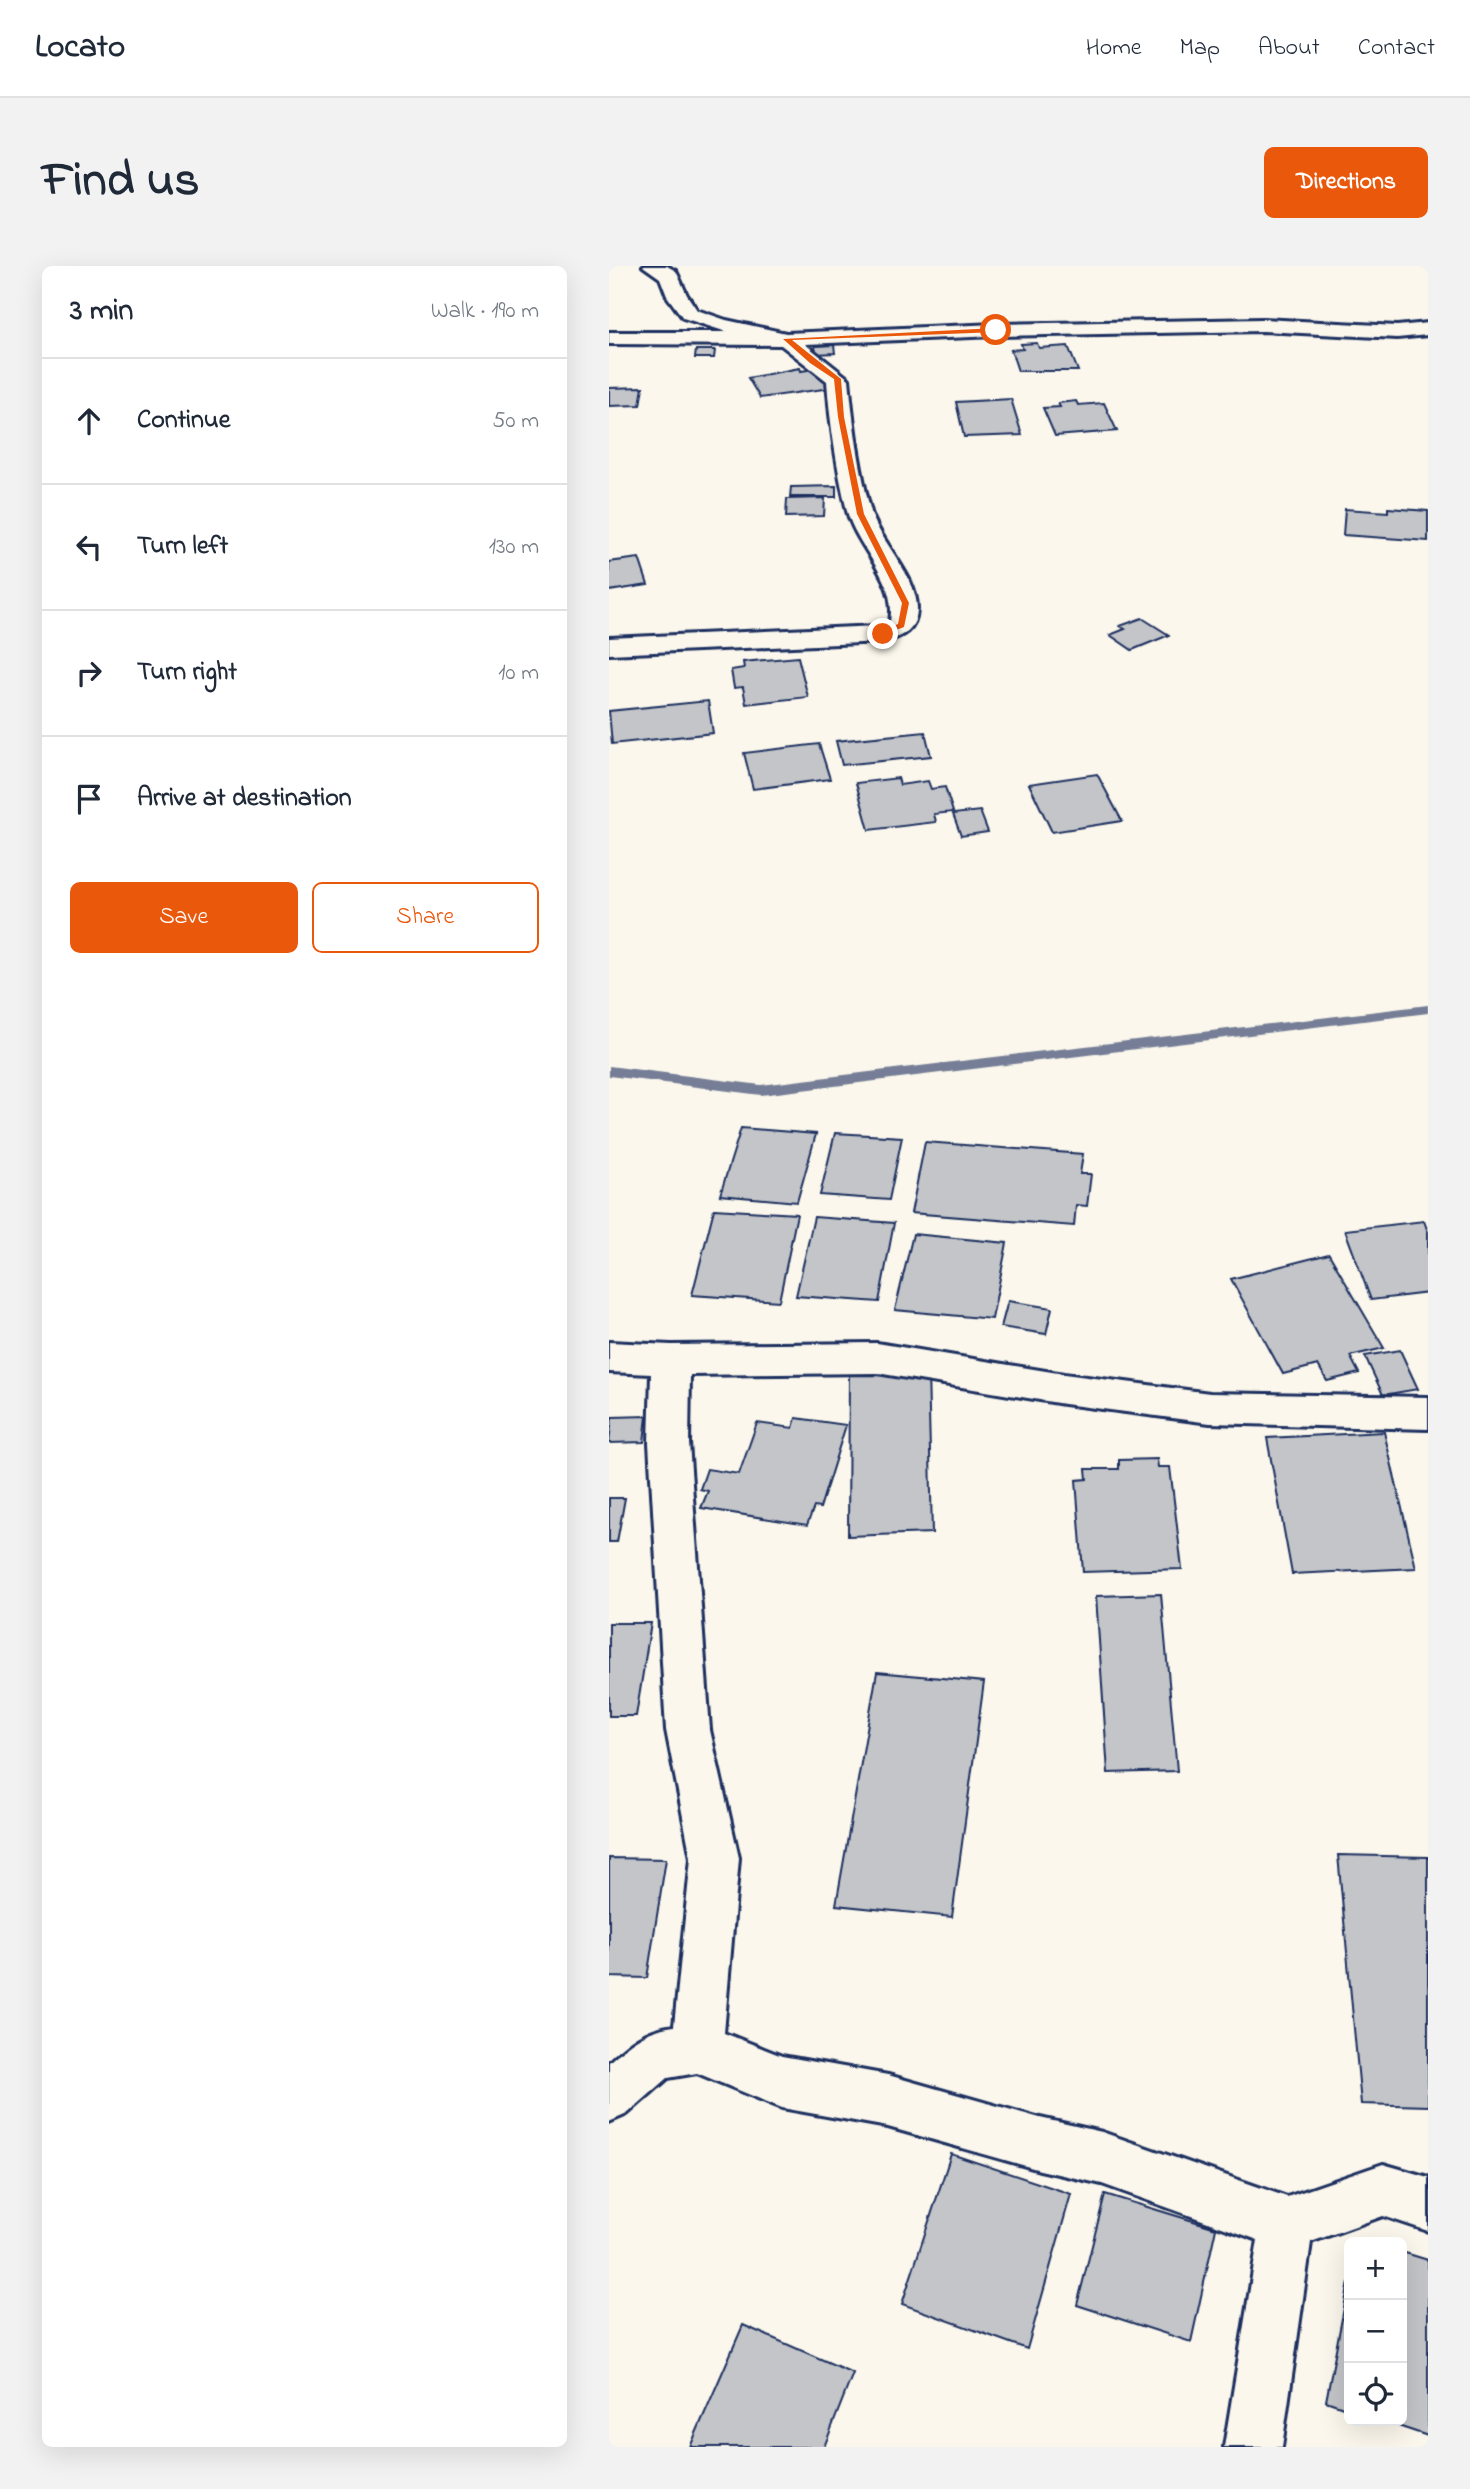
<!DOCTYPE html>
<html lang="en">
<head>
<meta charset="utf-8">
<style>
	body { margin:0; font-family:"Indie Flower",sans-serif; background:#f2f2f3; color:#1f2937 }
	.controls { position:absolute; right:21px; bottom:21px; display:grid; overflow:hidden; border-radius:10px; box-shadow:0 7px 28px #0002 }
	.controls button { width:63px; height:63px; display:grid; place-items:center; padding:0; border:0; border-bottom:2px solid #e0e1e3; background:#fff; color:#1f2937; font:35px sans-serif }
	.stop { position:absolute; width:21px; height:21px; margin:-16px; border:5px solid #ea580c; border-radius:50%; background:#fff }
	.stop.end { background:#ea580c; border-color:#fff; box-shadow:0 2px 7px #0008 }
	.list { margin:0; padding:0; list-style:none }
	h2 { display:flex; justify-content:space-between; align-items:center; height:91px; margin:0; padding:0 28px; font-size:30px }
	h2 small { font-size:23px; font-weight:400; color:#747a83 }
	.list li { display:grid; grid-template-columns:46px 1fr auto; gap:21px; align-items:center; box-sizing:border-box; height:126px; padding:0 28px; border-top:2px solid #e0e1e3 }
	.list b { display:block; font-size:26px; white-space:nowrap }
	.list em { font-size:23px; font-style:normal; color:#747a83 }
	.actions { display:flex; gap:14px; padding:21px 28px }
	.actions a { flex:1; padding:16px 0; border:2px solid #ea580c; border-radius:10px; text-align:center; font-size:24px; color:#ea580c }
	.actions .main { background:#ea580c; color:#fff }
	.icon { flex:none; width:38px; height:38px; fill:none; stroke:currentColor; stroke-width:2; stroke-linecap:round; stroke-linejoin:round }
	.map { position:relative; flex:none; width:819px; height:2181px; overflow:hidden; border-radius:10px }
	header { display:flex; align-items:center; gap:42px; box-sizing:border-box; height:98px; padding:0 35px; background:#fff; border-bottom:2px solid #e0e1e3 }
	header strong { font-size:33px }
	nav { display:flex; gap:38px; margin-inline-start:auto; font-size:24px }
	.intro { display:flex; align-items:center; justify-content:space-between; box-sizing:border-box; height:168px; padding:0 42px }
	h1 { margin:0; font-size:49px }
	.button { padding:18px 32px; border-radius:10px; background:#ea580c; color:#fff; font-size:24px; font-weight:700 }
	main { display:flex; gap:42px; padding:0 42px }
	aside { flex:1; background:#fff; border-radius:10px; box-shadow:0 7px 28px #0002 }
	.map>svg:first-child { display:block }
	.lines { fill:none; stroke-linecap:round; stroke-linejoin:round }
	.stream { fill:#747e96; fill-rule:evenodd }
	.building { fill:#c3c5c9; stroke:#1b2f5e; stroke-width:2 }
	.minor-casing { stroke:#1b2f5e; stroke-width:6 }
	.minor { fill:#fbf7ec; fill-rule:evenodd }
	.route { fill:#ea580c }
</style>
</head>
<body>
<header>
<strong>Locato</strong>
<nav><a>Home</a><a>Map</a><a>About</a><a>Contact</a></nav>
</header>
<div class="intro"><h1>Find us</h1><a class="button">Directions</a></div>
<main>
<aside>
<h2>3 min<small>Walk · 190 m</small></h2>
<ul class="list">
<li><svg class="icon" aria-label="ahead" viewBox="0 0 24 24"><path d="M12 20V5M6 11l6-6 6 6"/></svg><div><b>Continue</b></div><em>50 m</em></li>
<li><svg class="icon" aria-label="left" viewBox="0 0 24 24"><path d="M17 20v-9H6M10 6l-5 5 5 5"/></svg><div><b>Turn left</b></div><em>130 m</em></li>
<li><svg class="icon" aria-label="right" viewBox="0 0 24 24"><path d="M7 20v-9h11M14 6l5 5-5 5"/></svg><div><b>Turn right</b></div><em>10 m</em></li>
<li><svg class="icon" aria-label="arrive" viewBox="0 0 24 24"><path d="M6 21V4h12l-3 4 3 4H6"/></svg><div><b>Arrive at destination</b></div></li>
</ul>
<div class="actions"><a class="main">Save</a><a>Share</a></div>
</aside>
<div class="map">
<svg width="819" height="2181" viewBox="0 0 819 2181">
	<rect width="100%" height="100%" fill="#fbf7ec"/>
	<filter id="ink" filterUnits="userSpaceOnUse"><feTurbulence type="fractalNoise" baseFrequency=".0143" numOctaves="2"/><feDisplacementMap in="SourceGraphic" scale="14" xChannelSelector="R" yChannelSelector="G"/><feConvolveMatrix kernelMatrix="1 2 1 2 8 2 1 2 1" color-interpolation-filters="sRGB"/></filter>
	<g filter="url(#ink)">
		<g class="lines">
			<path class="stream" d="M819,739v8l-667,82 -152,-19v-10l152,19z"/>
		</g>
		<path class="building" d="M428,77l2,5 29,-2 10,25h-60l-7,-21 12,-1 -2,-5z
			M225,79l1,8 -19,1 -1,-8z
			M87,84h19l-1,8h-19z
			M191,102l1,3 18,-3 12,20 -71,10 -12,-20z
			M34,121l-3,18 -31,1v-18z
			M402,133l11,36 -58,2 -8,-35z
			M467,135l2,4 26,-2 13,28 -62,5 -12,-28 17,-1 -2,-4z
			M227,220v11h-46l1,-10z
			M216,232l-1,18 -38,1 1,-18z
			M779,242l40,3v30l-85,-6 2,-26 43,3z
			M30,292l9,27 -39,6v-29z
			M533,352l27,17 -37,15 -22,-15 15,-6 -5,-3z
			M189,391l10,40 -62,7 -3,-17 -9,1 -3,-18 13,-2 -1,-6z
			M99,435l5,32 -101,11 -3,-33z
			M316,466l6,24 -89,9 -6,-24z
			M210,478l11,35 -77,10 -9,-36z
			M488,508l25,47 -70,11 -23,-48z
			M289,512l2,7 28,-4 3,8 14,-2 8,25 -19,2 2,8 -67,8 -13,-47z
			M371,545l8,21 -27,4 -8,-22z
			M132,862l75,6 -19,68 -77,-7z
			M226,867l67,4 -13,63 -69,-5z
			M316,876l158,12 -3,20h11l-4,32 -11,-1 -2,21 -163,-13z
			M105,943l83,5 -18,87 -87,-6z
			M205,951l80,6 -15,79 -83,-6z
			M815,955l4,11v61l-57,7 -26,-70z
			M304,968l94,9 -15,76 -97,-9z
			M720,988l55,94 -34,8 9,17 -32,8 -9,-16 -35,9 -52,-95z
			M399,1035l44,7 -6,26 -45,-7z
			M791,1084l18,39 -35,6 -18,-39z
			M319,1105l4,162 -84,3 1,-162z
			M38,1150l-3,26 -35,1 3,-26z
			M187,1152l50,7 -26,83 -6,-1 -7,18 -106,-17 7,-17 -8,-2 7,-20 32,5 18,-51 36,5z
			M775,1166l32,136 -124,6 -25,-136z
			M548,1193l1,8h12l12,102 -99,3 -7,-92 11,-1 -1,-10h33v-9z
			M0,1232h16l-8,44h-8z
			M552,1328l16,177 -69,2 -12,-177z
			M0,1357h42l-15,93h-27z
			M268,1406l107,10 -32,235 -116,-12z
			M729,1589l90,2v249l-67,-2z
			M0,1592l57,1 -19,119 -38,-1z
			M342,1888l120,40 -44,155 -125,-45z
			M496,1928l111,34 -25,114 -114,-37z
			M793,1986l26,8v176l-45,-15h19z
			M740,2016v127l-23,-8z
			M134,2059l110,48 -29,74h-134z"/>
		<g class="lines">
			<g class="minor-casing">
				<path id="minor" d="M34,0h24l9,5 11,24 10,15 29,10 60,13 210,-9 267,-5 134,7 31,-3v12l-31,3 -134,-7 -267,5 -191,8 44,35c4,44 10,90 22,133 9,30 46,64 46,96 0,22 -15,29 -34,34l-274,12v-16l269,-12 12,-5c8,-41 -33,-72 -43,-110 -10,-42 -17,-86 -20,-130l-46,-36 -172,-1v-12h118l-44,-14 -16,-22 -7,-18z
					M0,1076l62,3 206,-2 187,31 146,19 218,4v32l-218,-6 -146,-19 -187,-31 -187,2 -1,68 21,287 29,128 -15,175 58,23 106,19 152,43 62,14 185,65 96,-33 45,13v54l-45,-15 -72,26 -29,205h-58l34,-207 -156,-56 -62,-14 -152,-43 -106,-19 -85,-35 -29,5 -41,36 -18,8v-60c21,-19 36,-32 65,-36l17,-168 -25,-128 -17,-287 2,-69 -42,-2z"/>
			</g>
			<use href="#minor" class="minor"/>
		</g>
	</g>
	<path class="route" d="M387,62l2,4 -206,8 49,39 3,38 20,97 45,89 -5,24 -24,9v-4l18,-8 4,-21 -45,-89 -19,-97 -4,-38 -24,-16 -27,-24z"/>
</svg>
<div class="controls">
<button>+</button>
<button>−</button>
<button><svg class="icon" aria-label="locate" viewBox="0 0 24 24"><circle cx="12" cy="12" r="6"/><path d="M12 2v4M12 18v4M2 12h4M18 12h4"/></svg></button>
</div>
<div class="stop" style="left:387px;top:64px"></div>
<div class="stop end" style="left:274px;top:368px"></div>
</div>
</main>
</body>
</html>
